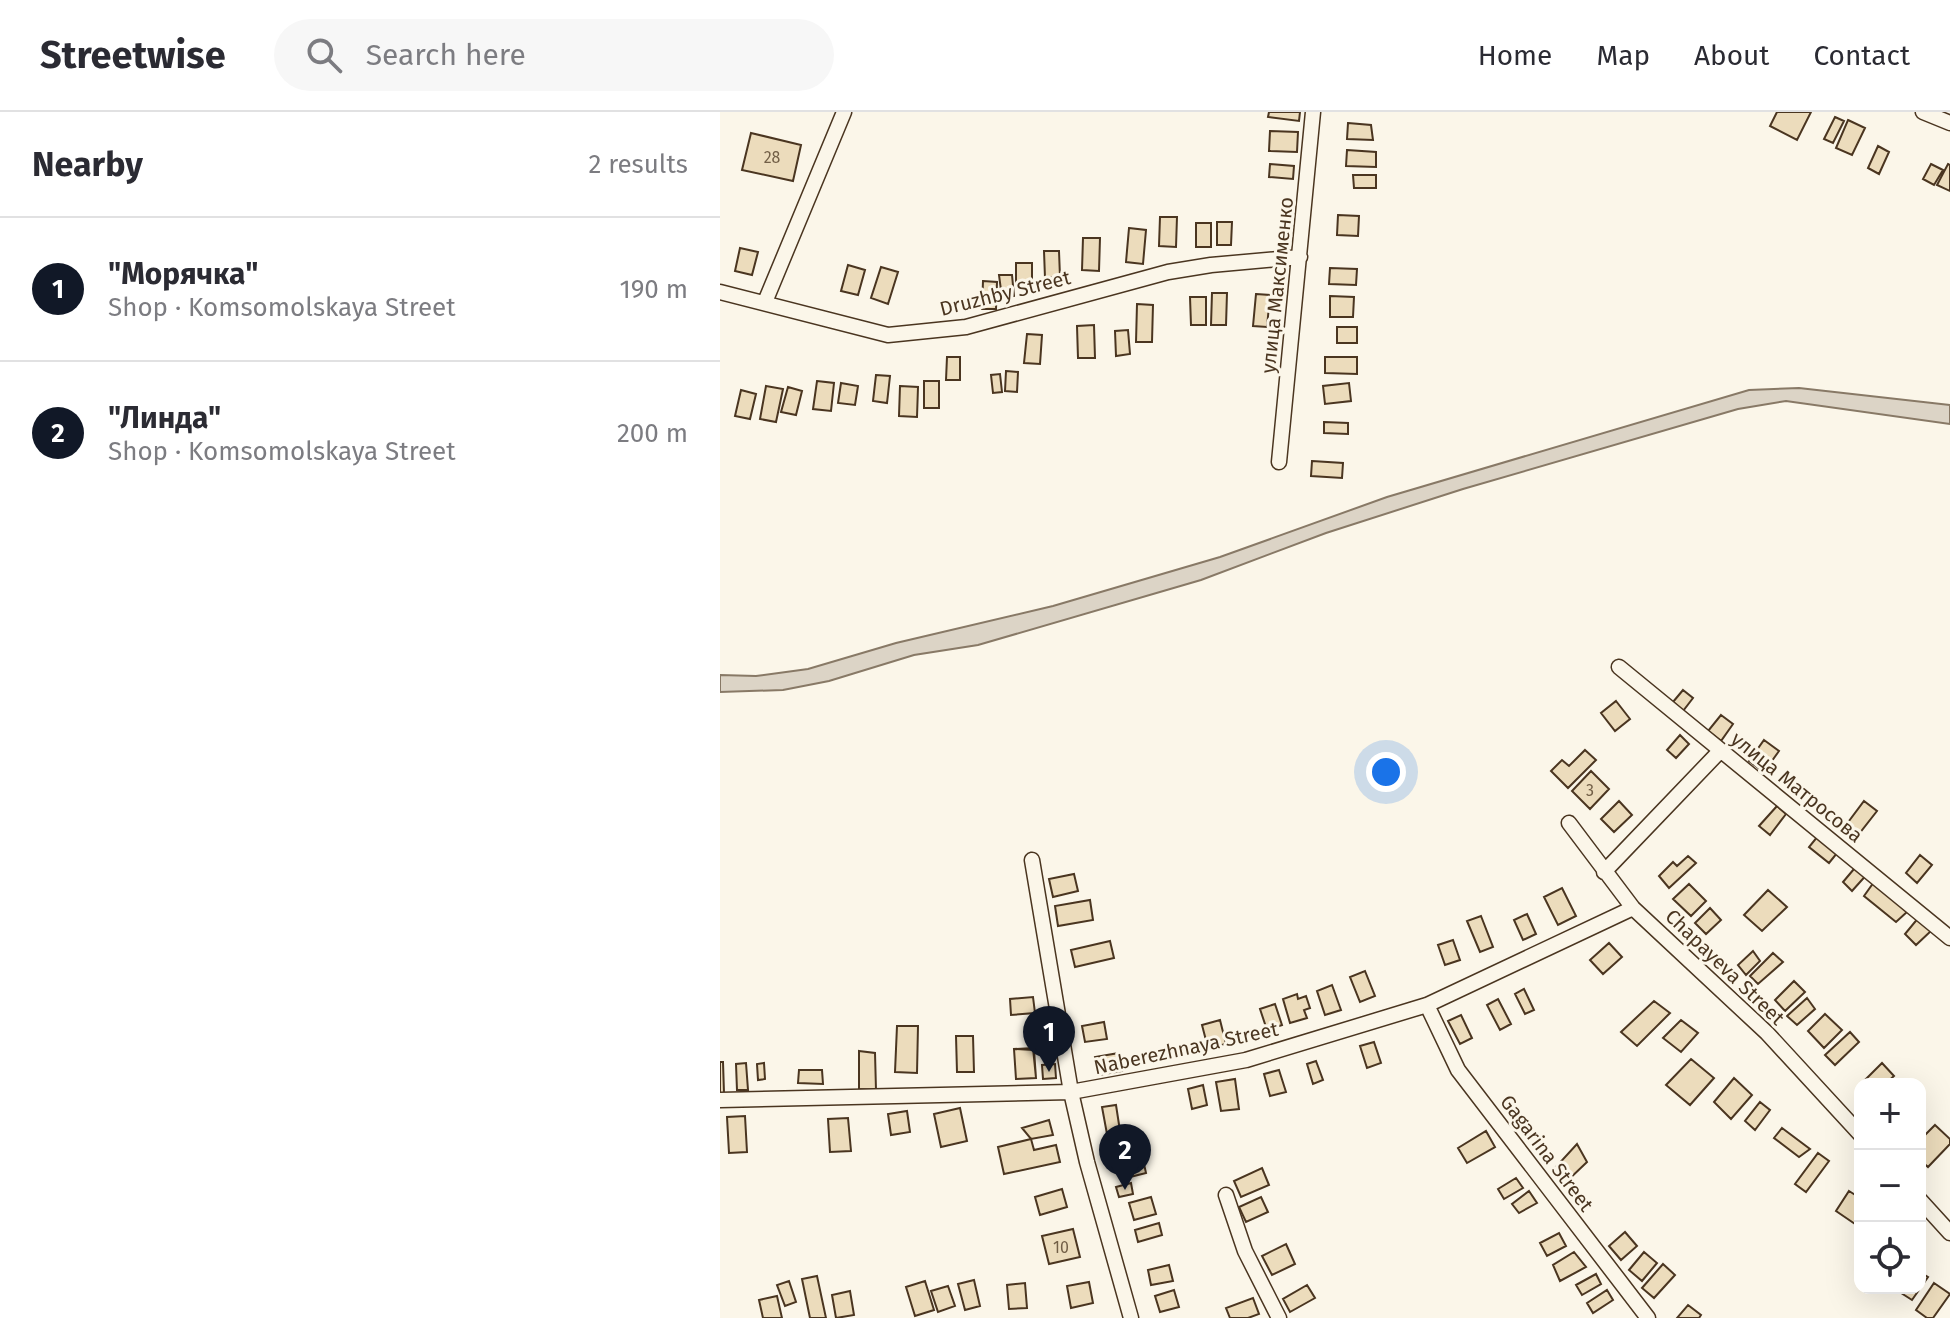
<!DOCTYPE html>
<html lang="en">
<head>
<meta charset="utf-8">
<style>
	body { margin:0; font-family:"Fira Sans",sans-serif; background:#f7f7f7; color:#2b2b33 }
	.controls { position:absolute; right:24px; bottom:24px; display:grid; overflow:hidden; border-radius:16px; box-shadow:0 8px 32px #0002 }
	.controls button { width:72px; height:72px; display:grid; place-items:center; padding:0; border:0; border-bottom:2px solid #e1e1e2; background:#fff; color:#2b2b33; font:40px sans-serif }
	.you { position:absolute; left:666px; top:660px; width:28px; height:28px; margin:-20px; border:6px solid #fff; border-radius:50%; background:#1a73e8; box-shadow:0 0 0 12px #1a73e833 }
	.badge { display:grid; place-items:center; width:52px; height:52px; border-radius:50%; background:#111827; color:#fff; font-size:26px; font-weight:700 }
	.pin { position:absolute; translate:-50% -66px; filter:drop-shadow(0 2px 4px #0008) }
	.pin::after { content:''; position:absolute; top:42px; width:28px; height:24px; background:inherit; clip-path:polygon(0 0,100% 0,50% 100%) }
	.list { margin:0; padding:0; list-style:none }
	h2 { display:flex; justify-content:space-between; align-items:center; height:104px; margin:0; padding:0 32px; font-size:34px }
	h2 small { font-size:26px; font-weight:400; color:#7c7c81 }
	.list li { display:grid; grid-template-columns:52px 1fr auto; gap:24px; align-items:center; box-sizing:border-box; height:144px; padding:0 32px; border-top:2px solid #e1e1e2 }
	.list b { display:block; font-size:30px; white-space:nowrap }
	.list p { margin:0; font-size:26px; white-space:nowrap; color:#7c7c81 }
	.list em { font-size:26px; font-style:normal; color:#7c7c81 }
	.icon { flex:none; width:44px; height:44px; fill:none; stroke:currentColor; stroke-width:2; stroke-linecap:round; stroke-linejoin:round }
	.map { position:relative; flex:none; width:1230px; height:1206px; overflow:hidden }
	header { display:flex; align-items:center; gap:48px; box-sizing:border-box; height:112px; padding:0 40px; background:#fff; border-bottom:2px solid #e1e1e2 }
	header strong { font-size:38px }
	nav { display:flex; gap:44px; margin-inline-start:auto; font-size:28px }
	.search { width:560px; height:72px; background:#f7f7f7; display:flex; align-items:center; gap:20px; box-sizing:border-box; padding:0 28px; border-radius:44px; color:#7c7c81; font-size:30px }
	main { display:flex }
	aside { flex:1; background:#fff }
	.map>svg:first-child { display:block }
	.water { fill:#dcd4c6; stroke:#887966; stroke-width:2 }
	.building { fill:#ecdcbc; stroke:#4a3520; stroke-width:2 }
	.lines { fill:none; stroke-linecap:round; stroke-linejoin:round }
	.minor-casing { stroke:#4a3520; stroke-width:17 }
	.minor { stroke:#fbf6e9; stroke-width:14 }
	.labels { text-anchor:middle; stroke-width:6; stroke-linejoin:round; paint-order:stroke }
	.number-label { font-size:16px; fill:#725f47 }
	.street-label { font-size:20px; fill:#4a3520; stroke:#fbf6e9 }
</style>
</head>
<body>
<header>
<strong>Streetwise</strong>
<div class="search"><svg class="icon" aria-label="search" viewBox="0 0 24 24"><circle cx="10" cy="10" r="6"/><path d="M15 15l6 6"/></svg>Search here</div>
<nav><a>Home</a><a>Map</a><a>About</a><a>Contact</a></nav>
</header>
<main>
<aside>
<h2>Nearby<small>2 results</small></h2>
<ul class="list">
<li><span class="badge">1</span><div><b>&quot;Морячка&quot;</b><p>Shop · Komsomolskaya Street</p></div><em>190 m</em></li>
<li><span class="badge">2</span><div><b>&quot;Линда&quot;</b><p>Shop · Komsomolskaya Street</p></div><em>200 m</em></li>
</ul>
</aside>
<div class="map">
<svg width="1230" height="1206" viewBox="0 0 1230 1206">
	<rect width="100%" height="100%" fill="#fbf6e9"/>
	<path class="water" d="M1079,276l151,17v19l-164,-23 -48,8 -275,80 -137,44 -125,47 -223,65 -64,10 -85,26 -46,9 -63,2v-17l36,1 52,-7 88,-26 157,-37 167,-49 167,-60 362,-107z"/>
	<path class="building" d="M549,0h31l-1,9 -31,-4z
		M1057,0h34l-14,28 -27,-14z
		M1115,5l9,4 -11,22 -9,-4z
		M1128,8l17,8 -13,27 -16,-7z
		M628,11l23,2 2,15 -26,-1z
		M550,19l28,1 -1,20 -28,-1z
		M31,21l50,12 -8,36 -51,-11z
		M1158,34l11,6 -10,22 -11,-6z
		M627,38l29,2v15l-30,-1z
		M550,52l24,2 -1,13 -24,-2z
		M1211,52l12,6 -9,15 -11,-6z
		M1228,52l2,1v26l-13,-6z
		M633,63h23v13h-22z
		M618,103l21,1 -1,20 -21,-1z
		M440,105h17l-1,30 -17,-1z
		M497,110h15l-1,23h-14z
		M476,111h15v24h-15z
		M409,116l17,2 -3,34 -17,-2z
		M363,126h17l-1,33 -17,-1z
		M20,136l18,4 -6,23 -17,-4z
		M324,139h15l1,26 -15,1z
		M296,151h16v24h-16z
		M128,153l17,5 -7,25 -17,-4z
		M161,155l17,5 -10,32 -17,-6z
		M610,156l27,1 -1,16 -27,-1z
		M279,163h13l2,21 -12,2z
		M263,169l14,1 -1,27h-14z
		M492,181h15l-1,32h-15z
		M536,182l14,1 -3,32 -14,-1z
		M610,184l24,1 -1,20h-23z
		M470,185h16v28h-15z
		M417,192l16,1 -1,37h-16z
		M374,213l1,33h-17l-1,-32z
		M617,215h20v16h-20z
		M408,218l2,24 -14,2 -1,-25z
		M307,222l15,1 -2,29 -16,-1z
		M227,245h13v23h-14z
		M605,245h32v17l-32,-1z
		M286,259l12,1 -1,20 -12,-1z
		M280,262l2,18 -9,1 -2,-18z
		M156,263l14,1 -3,27 -14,-2z
		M97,269l17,2 -3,28 -18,-2z
		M204,269h15v27h-15z
		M121,271l17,3 -3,19 -17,-2z
		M629,271l2,18 -26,3 -2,-18z
		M46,274l17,3 -7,33 -16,-3z
		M180,274l18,1 -1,30 -18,-1z
		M68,275l14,4 -6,24 -15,-3z
		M21,278l15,4 -6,25 -15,-3z
		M604,310l24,1v11l-24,-1z
		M592,349l31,2 -1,15 -31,-2z
		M963,578l10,8 -10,13 -10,-9z
		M896,589l14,18 -15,12 -14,-18z
		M1001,603l12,9 -12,17 -13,-10z
		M960,623l9,9 -13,14 -9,-8z
		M1044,628l15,11 -15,21 -15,-11z
		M865,638l11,10 -28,28 -17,-17 11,-11 7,6z
		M871,659l18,18 -19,20 -18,-18z
		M899,689l13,14 -18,17 -13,-13z
		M1144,689l13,10 -22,28 -12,-10z
		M1057,694l9,8 -16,21 -11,-9z
		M1102,719l20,16 -13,16 -20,-16z
		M1200,743l12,10 -15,18 -11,-10z
		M968,744l8,7 -27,25 -10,-12 14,-14 4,4z
		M1139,751l10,9 -17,19 -9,-9z
		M354,762l4,17 -25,6 -4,-18z
		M1154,770l34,29 -12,11 -32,-26z
		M969,772l17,17 -15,15 -18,-17z
		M842,776l14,28 -18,9 -14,-28z
		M1048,778l19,17 -25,24 -18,-16z
		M370,788l3,20 -35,6 -3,-20z
		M990,796l11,12 -15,14 -11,-11z
		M807,802l9,20 -13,6 -9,-20z
		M761,804l12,31 -13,5 -13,-31z
		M1199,805l13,13 -16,15 -11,-11z
		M733,828l7,20 -15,5 -7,-20z
		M390,829l4,17 -39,9 -4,-17z
		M889,831l13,14 -19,17 -13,-14z
		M1033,839l7,10 -14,14 -8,-10z
		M1053,841l10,9 -25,22 -8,-8z
		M645,859l10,25 -15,6 -10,-25z
		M1074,869l11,11 -20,19 -10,-11z
		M612,873l9,25 -16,5 -8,-24z
		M804,877l10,21 -9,4 -10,-20z
		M577,882l1,5 8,-3 4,12 -6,2 3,8 -17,5 -7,-24z
		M313,885l2,16 -24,2 -1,-16z
		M1087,886l8,11 -18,16 -10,-9z
		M778,887l13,25 -11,6 -13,-25z
		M934,889l16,12 -33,33 -16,-14z
		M555,892l7,21 -15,5 -7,-21z
		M1105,902l17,16 -18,18 -16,-17z
		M741,903l11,23 -12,6 -12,-23z
		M500,908l6,24 -18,4 -6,-23z
		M961,908l17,13 -17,19 -18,-14z
		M384,910l3,17 -22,3 -3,-16z
		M177,914h21l-1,47 -22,-1z
		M1130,920l9,10 -24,23 -10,-10z
		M236,924h17l1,36h-17z
		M654,930l7,21 -14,5 -7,-22z
		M313,936l3,30 -20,1 -2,-30z
		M294,937l20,1 2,28 -20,1z
		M139,939l16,2 1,37 -17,-1z
		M399,941l3,18 -24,4 -3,-18z
		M971,947l23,19 -24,27 -24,-20z
		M596,949l7,19 -10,4 -6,-20z
		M0,950h3l1,31h-4z
		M26,951l2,27h-11l-1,-26z
		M44,951l1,16 -7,1 -1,-16z
		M1162,951l12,13 -9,8 -25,1z
		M335,952l1,14 -13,1 -1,-14z
		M335,952l1,14 -13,1 -1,-14z
		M79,958h23l1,14 -25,-1z
		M559,958l7,22 -16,4 -6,-22z
		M1014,966l18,17 -21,24 -17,-17z
		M515,967l4,30 -18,2 -5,-29z
		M483,973l4,20 -15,4 -4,-20z
		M1040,990l10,8 -15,20 -10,-9z
		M396,993l4,26 -13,3 -5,-27z
		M240,996l7,33 -26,6 -7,-33z
		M187,999l3,21 -19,3 -3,-21z
		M25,1004l2,36 -18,1 -2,-36z
		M128,1006l3,33 -21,1 -2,-33z
		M329,1008l4,15 -22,4 -9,-11z
		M1215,1013l15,14v5l-22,23 -8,-7v-20z
		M1062,1016l28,21 -11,8 -25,-19z
		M766,1019l9,16 -28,16 -9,-15z
		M405,1024l3,12 -15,4 -3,-12z
		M311,1027l3,11 22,-5 4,17 -56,12 -6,-27z
		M857,1032l10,18 -23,22 -10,-15z
		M1098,1041l11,8 -23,31 -11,-8z
		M422,1043l4,18 -24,6 -5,-18z
		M542,1056l7,17 -28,12 -7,-16z
		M796,1066l7,10 -19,11 -6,-10z
		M411,1071l2,11 -14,3 -3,-10z
		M342,1077l5,18 -27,8 -5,-18z
		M809,1079l8,12 -18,10 -7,-9z
		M1129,1079l11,7 -2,28 -22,-15z
		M431,1085l5,17 -22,6 -5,-17z
		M541,1085l7,15 -22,10 -7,-15z
		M439,1111l3,12 -24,7 -3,-12z
		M353,1117l7,28 -31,7 -7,-28z
		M905,1120l12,14 -16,14 -12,-14z
		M839,1121l7,13 -19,10 -7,-13z
		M566,1132l9,20 -23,11 -10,-19z
		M854,1140l12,15 -26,14 -7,-16z
		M924,1140l13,11 -15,18 -13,-11z
		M943,1152l12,11 -21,23 -12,-10z
		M449,1153l4,16 -22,4 -3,-15z
		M1200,1160l8,5 -16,23 -14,-9 2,-3h20z
		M876,1162l5,10 -19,11 -6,-10z
		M97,1164l9,42h-16l-8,-39z
		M254,1168l6,26 -15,4 -7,-26z
		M69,1169l7,21 -11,4 -8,-21z
		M205,1169l9,29 -19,6 -9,-29z
		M369,1170l4,21 -22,5 -4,-22z
		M305,1171l2,25 -18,1 -2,-24z
		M1214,1171l16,11 -17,24h-6l-11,-8z
		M587,1173l8,13 -25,14 -7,-13z
		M228,1174l7,20 -17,6 -7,-21z
		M454,1178l5,17 -19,5 -5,-16z
		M887,1178l6,10 -20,13 -6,-10z
		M130,1179l4,24 -18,3 -4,-23z
		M57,1184l5,22h-19l-4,-18z
		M533,1186l6,16 -11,4h-18l-4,-10z
		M968,1193l13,10 -2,3h-22z"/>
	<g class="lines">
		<g class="minor-casing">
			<path id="minor" d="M1203,0l27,11
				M0,180l168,43 78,-8 202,-55 43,-7 89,-8
				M45,190l79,-190
				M559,350l34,-350
				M899,555l331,271
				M849,711l64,85 134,125 93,101
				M312,748l39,232 16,70 44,156
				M884,760l116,-121
				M707,893l31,65 190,248
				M0,988l351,-8 175,-32 181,-55 206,-97
				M506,1083l19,56 34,67
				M1200,1088l30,33"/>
		</g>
		<use href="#minor" class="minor"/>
	</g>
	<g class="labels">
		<g class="number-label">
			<text x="52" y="51">28</text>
			<text x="870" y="684">3</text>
			<text x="341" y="1141">10</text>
		</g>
		<g class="street-label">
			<text transform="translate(557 173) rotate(-84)" y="7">улица Максименко</text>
			<text transform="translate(285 181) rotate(-14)" y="7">Druzhby Street</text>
			<text transform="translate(1077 675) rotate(39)" y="7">улица Матросова</text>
			<text transform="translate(1005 855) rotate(44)" y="7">Chapayeva Street</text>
			<text transform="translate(466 936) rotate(-12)" y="7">Naberezhnaya Street</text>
			<text transform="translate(827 1041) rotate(53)" y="7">Gagarina Street</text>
		</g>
	</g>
</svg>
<div class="controls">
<button>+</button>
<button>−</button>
<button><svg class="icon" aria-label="locate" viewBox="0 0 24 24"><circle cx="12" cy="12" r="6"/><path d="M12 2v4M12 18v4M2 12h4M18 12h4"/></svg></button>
</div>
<div class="you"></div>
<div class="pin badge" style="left:329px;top:960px">1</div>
<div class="pin badge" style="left:405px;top:1078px">2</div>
</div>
</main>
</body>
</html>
